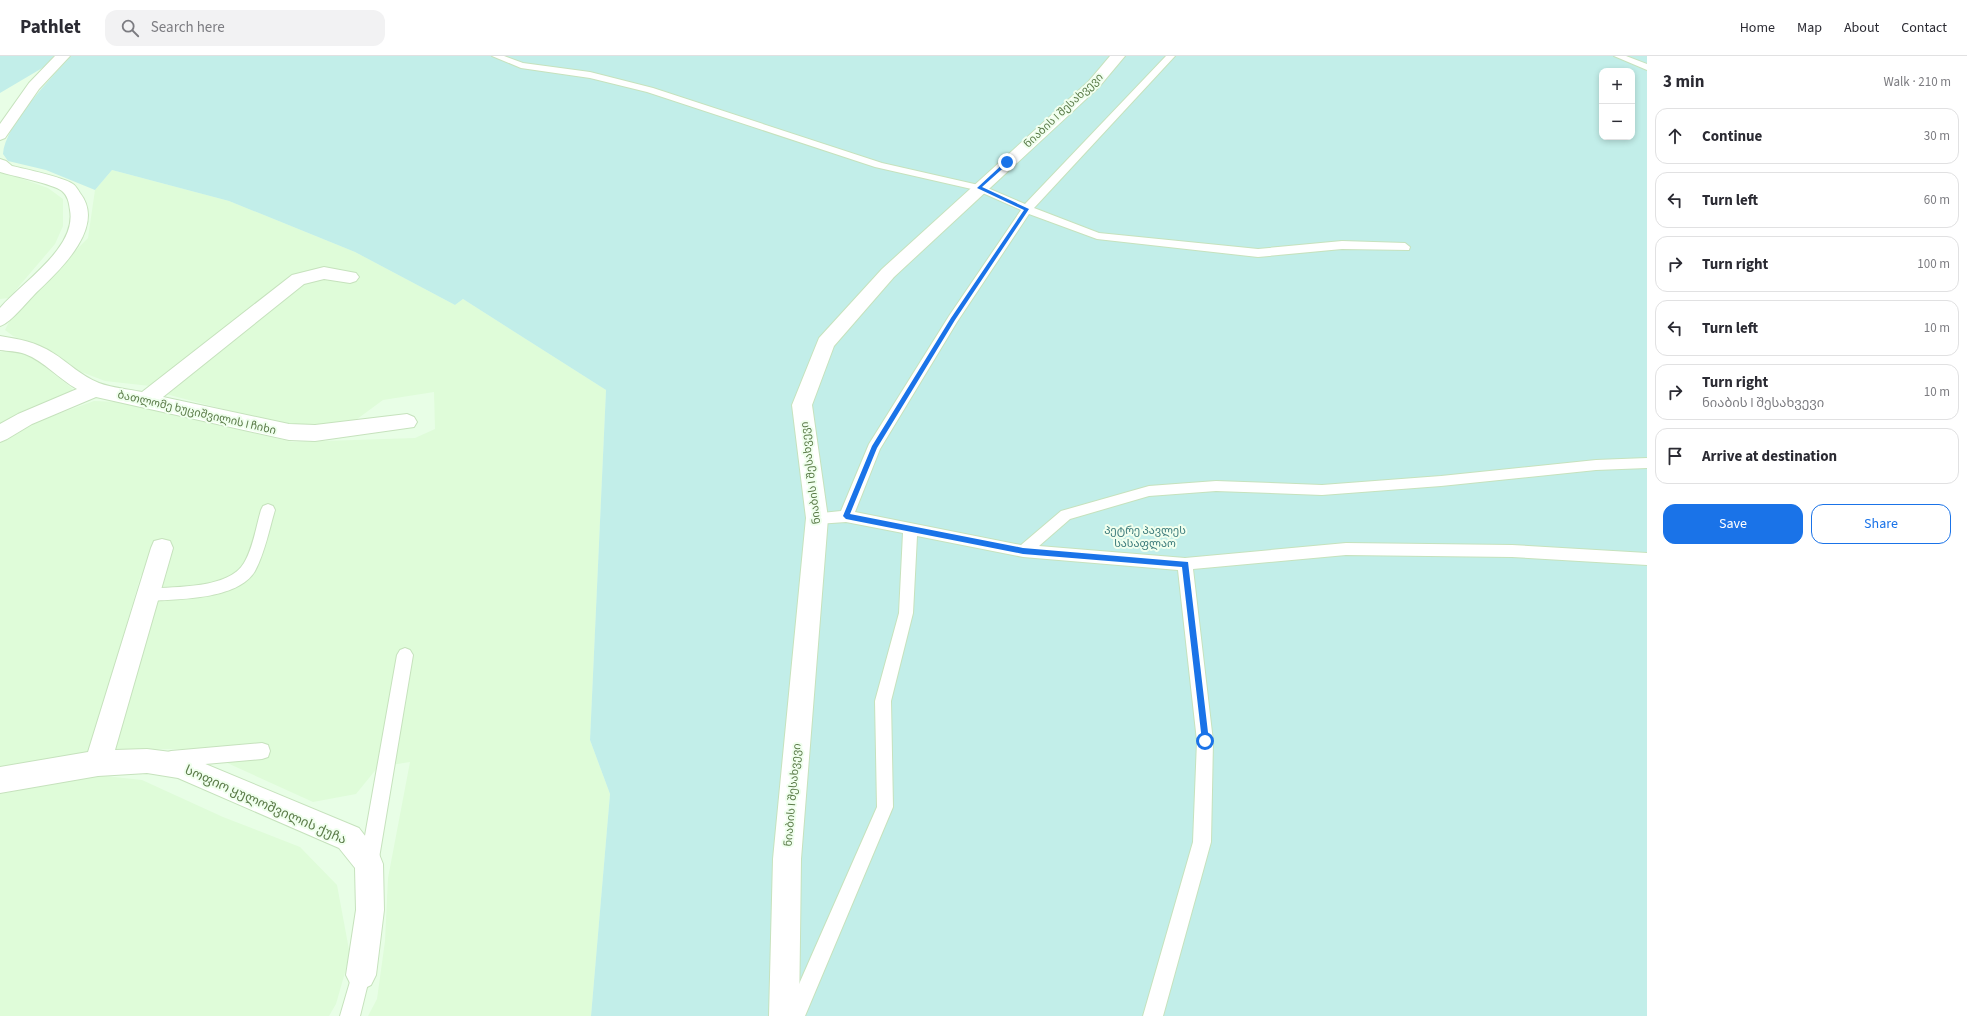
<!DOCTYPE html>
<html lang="en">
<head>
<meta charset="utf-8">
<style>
	body { margin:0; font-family:"Source Sans 3","Noto Sans Georgian",sans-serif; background:#f2f2f3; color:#2b2b33 }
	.controls { position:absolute; right:12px; top:12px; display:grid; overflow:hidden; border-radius:8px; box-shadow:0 2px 6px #0003 }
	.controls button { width:36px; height:36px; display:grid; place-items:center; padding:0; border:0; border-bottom:1px solid #e1e1e2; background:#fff; color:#2b2b33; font:20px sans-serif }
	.stop { position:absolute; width:12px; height:12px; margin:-9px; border:3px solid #1a73e8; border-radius:50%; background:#fff }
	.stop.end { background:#1a73e8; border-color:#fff; box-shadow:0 1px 4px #0008 }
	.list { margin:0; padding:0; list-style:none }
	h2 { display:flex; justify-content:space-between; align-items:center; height:52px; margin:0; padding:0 16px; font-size:17px }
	h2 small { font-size:13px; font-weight:400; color:#7c7c81 }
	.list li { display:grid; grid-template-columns:26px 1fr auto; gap:12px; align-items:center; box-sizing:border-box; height:56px; margin:0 8px 8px; padding:0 8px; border:1px solid #e1e1e2; border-radius:12px }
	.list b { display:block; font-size:15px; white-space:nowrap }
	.list p { margin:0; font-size:13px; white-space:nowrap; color:#7c7c81 }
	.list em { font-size:13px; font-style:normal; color:#7c7c81 }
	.actions { display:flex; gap:8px; padding:12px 16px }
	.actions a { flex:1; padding:9px 0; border:1px solid #1a73e8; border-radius:12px; text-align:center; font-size:14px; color:#1a73e8 }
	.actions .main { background:#1a73e8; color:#fff }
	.icon { flex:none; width:22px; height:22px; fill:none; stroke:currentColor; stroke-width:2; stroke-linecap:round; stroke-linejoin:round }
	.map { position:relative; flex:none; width:1647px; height:960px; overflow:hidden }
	header { display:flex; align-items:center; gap:24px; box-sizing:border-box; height:56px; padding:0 20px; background:#fff; border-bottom:1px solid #e1e1e2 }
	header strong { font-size:19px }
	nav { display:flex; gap:22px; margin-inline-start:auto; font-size:14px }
	.search { width:280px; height:36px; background:#f2f2f3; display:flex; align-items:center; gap:10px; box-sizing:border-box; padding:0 14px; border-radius:12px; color:#7c7c81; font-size:15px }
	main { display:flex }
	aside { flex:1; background:#fff }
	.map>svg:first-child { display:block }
	.residential { fill:#dffcd9 }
	.green { fill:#c2eee9; fill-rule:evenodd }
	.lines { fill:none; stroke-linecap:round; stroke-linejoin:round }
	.lane-casing { stroke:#c6e2bd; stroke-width:2 }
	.street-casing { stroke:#c6e2bd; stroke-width:2 }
	.lane { fill:#fff; fill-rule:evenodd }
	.street { fill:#fff; fill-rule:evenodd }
	.route { fill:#1a73e8 }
	.labels { text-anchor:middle; stroke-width:4; stroke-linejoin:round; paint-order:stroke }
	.street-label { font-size:11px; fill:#5a7b48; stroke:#f0ffee }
	.park-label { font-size:11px; fill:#3c7b7b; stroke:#f0ffee }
	.near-street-label { font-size:13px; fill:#5a7b48; stroke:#f0ffee }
</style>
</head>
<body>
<header>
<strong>Pathlet</strong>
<div class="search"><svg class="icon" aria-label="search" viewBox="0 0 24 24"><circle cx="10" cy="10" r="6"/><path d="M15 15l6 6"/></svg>Search here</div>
<nav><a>Home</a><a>Map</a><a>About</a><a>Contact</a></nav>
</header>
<main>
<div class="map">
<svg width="1647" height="960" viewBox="0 0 1647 960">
	<rect width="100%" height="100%" fill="#e8fee6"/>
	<path class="residential" d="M112,114l117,31 126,51 100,53 8,-6 143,91 -16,350 20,54 -19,222h-223l9,-17 8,-58 3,-63 22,-116 -32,5 -22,27 -43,8 -110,-50 -20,-3 -69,1 53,-178 -26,3 -52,177 -89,16v-327l30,-17 64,-23 26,1 172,40 123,-4 20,-9 -1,-37 -51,8 -34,25 -58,2 -129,-34 134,-118 -146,111 -45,-5 -26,-10 -23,-17 -43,-18 -8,-6 8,-16 75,-76 7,-48z
		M0,115l48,17 15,11v27l-8,18 -46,54 -9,1z
		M13,294l15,4 45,35 -4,4 -69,33v-74z
		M96,719l46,5 81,37 77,30 37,38 13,70 -14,49 -7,12h-329v-222z"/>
	<path class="green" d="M0,0h54l-10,11 -44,26z
		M71,0h1576v960h-1056l19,-222 -20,-54 16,-350 -143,-91 -8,6 -100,-53 -126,-51 -117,-31 -17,20 -49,-20 -38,-9 -5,-7c2,-29 48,-76 68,-98zM1602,15h30v66h-30z"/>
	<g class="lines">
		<g class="lane-casing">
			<path id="lane" d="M492,0h12l19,7 67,9 63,16 229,75 101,23 42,18 141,-148h9l-141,152 65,25 159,16 84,-8 63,2 5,4 -1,3 -67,-1 -84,8 -161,-18 -68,-25 -72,108 -77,127 -25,63 166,33 40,-34 88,-25 67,-5 106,4 119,-9 155,-16 51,-2v10l-51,2 -155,16 -119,9 -106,-4 -67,5 -79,23 -31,27 146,12 161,-15 166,2 135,8v12l-135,-8 -166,-2 -153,14 20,172 -2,101 -48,174h-20l50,-174 4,-101 -19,-171 -155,-13 -106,-21 -4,77 -22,88 2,106 -88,209h-20l92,-209 -2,-106 24,-88 4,-80 -57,-11 -29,2 -5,-2 -2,-4 2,-4 29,-3 28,-67 80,-128 72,-106 -45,-20 -101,-23 -228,-75 -57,-14 -69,-10z
				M1614,0h12l21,8v6z
				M268,448l5,2 2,4c-6,20 -10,42 -20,61 -17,29 -77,28 -106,30l-5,-2 -2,-4 2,-4 5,-2c27,-3 80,0 95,-26 9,-15 12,-36 17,-53l2,-4z
				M405,592l5,2 3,5 -35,209 -3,6 -6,3 -6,-3 -3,-6 37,-209 3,-5z
				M262,687l6,2 2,6 -2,6 -6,2 -91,8 -6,-2 -2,-6 2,-6 6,-2z
				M361,910l7,2 2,7 -10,41h-20l14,-48z"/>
		</g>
		<g class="street-casing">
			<path id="street" d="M55,0h15l-31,33 -34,49 -5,2v-16l29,-41z
				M1110,0h15l-26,31 -205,190 -60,69 -22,59 16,113 -27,341 -2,157h-30l4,-157 33,-341 -14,-113 27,-67 63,-69 207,-188z
				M0,103l6,2 6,5c13,3 51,11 61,18 3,2 5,6 7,9 26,33 -18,75 -41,97 -10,9 -28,33 -39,36v-18c22,-26 77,-60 70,-98 -1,-7 -2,-14 -8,-19 -8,-7 -49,-15 -62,-19z
				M324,211l32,6 3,4 -3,4 -6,2 -26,-4 -20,5 -141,113 126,27 26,1 92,-11 7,3 3,5 -3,5 -99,14 -26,-1 -193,-43 -64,27 -25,15 -7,3v-18l18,-10 59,-25c-18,-10 -33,-28 -52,-35 -8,-3 -17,-3 -25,-4v-14c19,3 36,6 53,17 16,10 28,23 46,30 13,5 29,6 43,9l150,-117z
				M162,483l8,2 3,7 -58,202 32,-1 32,4 180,75 20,26 4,10 1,46 -8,65 -5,10 -10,5 -10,-5 -5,-10 10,-65 -1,-42 -16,-20 -161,-70 -31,-5 -49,3 -98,17v-26l88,-15 63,-204 3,-7z"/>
		</g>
		<use href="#lane" class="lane"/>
		<use href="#street" class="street"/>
	</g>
	<path class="route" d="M1006,105l4,1 -28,25 47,22 -74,111 -78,128 -27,66 173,34 165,14 21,179 -4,4 -3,-4 -20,-174 -159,-13 -177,-35 -3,-3 29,-70 79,-128 73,-108 -47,-22z"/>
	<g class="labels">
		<g class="street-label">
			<text transform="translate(1063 54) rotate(-43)" y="4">ნიაბის I შესახვევი</text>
			<text transform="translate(197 356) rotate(13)" y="4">ბათლომე ხუციშვილის I ჩიხი</text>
			<text transform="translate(810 417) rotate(-97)" y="4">ნიაბის I შესახვევი</text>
			<text transform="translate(792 739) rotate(-85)" y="4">ნიაბის I შესახვევი</text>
		</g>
		<g class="park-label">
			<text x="1145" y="478">პეტრე პავლეს<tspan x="1145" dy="13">სასაფლაო</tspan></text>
		</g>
		<g class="near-street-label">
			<text transform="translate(266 748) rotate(24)" y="5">სოფიო ყულოშვილის ქუჩა</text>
		</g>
	</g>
</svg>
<div class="controls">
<button>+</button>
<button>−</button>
</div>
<div class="stop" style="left:1205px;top:685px"></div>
<div class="stop end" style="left:1007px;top:106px"></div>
</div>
<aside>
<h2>3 min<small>Walk · 210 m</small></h2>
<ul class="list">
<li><svg class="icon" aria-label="ahead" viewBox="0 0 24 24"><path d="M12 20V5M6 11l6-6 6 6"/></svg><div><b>Continue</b></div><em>30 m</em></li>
<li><svg class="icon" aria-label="left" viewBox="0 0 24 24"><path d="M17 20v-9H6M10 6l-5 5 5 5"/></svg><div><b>Turn left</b></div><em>60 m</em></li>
<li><svg class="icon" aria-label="right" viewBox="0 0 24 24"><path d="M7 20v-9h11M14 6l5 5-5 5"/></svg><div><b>Turn right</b></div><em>100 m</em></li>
<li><svg class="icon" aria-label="left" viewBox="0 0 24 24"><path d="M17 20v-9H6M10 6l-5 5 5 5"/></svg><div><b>Turn left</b></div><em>10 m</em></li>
<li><svg class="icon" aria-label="right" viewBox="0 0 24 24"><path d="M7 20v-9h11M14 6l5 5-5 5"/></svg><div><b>Turn right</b><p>ნიაბის I შესახვევი</p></div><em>10 m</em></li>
<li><svg class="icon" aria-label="arrive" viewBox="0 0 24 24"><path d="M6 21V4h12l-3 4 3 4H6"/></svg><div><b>Arrive at destination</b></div></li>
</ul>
<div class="actions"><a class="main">Save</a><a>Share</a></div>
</aside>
</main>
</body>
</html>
